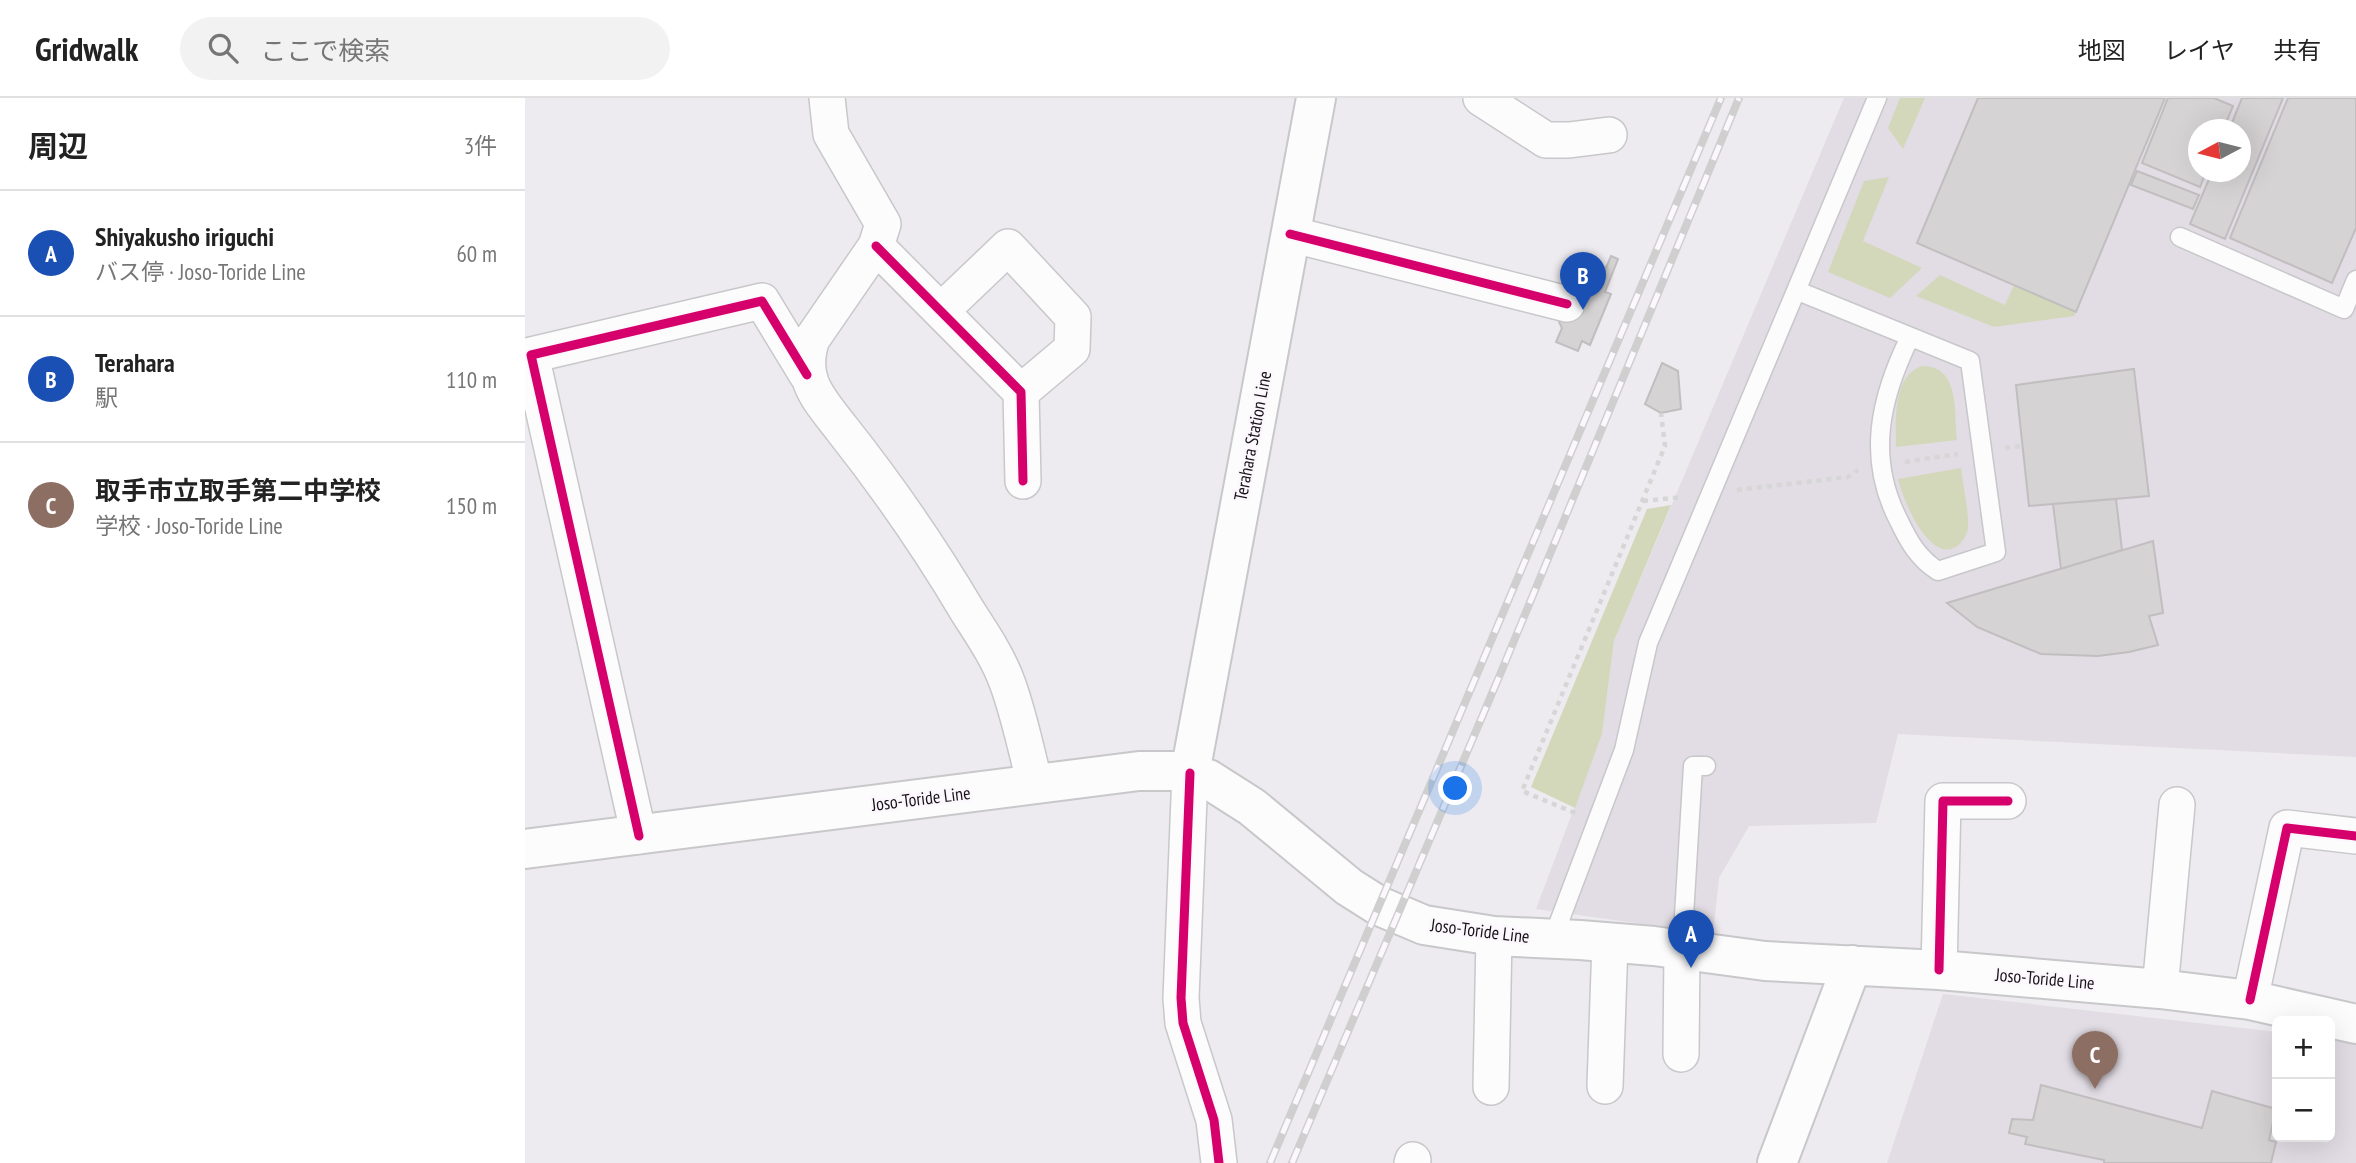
<!DOCTYPE html>
<html lang="ja">
<head>
<meta charset="utf-8">
<style>
	body { margin:0; font-family:"PT Sans Narrow","Noto Sans JP",sans-serif; background:#f2f2f2; color:#222 }
	.controls { position:absolute; right:21px; bottom:21px; display:grid; overflow:hidden; border-radius:10px; box-shadow:0 7px 28px #0002 }
	.controls button { width:63px; height:63px; display:grid; place-items:center; padding:0; border:0; border-bottom:2px solid #e0e0e0; background:#fff; color:#222; font:35px sans-serif }
	.compass { position:absolute; left:1663px; top:21px; width:63px; height:63px; border-radius:50%; background:#fff; box-shadow:0 7px 28px #0002; rotate:263deg }
	.you { position:absolute; left:931px; top:691px; width:24px; height:24px; margin:-18px; border:5px solid #fff; border-radius:50%; background:#1a73e8; box-shadow:0 0 0 10px #1a73e833 }
	.badge { display:grid; place-items:center; width:46px; height:46px; border-radius:50%; background:#615f62; color:#fff; font-size:23px; font-weight:700 }
	.pin { position:absolute; translate:-50% -58px; filter:drop-shadow(0 2px 4px #0008) }
	.pin::after { content:''; position:absolute; top:37px; width:24px; height:21px; background:inherit; clip-path:polygon(0 0,100% 0,50% 100%) }
	.list { margin:0; padding:0; list-style:none }
	h2 { display:flex; justify-content:space-between; align-items:center; height:91px; margin:0; padding:0 28px; font-size:30px }
	h2 small { font-size:23px; font-weight:400; color:#767676 }
	.list li { display:grid; grid-template-columns:46px 1fr auto; gap:21px; align-items:center; box-sizing:border-box; height:126px; padding:0 28px; border-top:2px solid #e0e0e0 }
	.list b { display:block; font-size:26px; white-space:nowrap }
	.list p { margin:0; font-size:23px; white-space:nowrap; color:#767676 }
	.list em { font-size:23px; font-style:normal; color:#767676 }
	.icon { flex:none; width:38px; height:38px; fill:none; stroke:currentColor; stroke-width:2; stroke-linecap:round; stroke-linejoin:round }
	.map { position:relative; flex:none; width:1831px; height:1065px; overflow:hidden }
	header { display:flex; align-items:center; gap:42px; box-sizing:border-box; height:98px; padding:0 35px; background:#fff; border-bottom:2px solid #e0e0e0 }
	header strong { font-size:33px }
	nav { display:flex; gap:38px; margin-inline-start:auto; font-size:24px }
	.search { width:490px; height:63px; background:#f2f2f2; display:flex; align-items:center; gap:18px; box-sizing:border-box; padding:0 24px; border-radius:38px; color:#767676; font-size:26px }
	main { display:flex }
	aside { flex:1; background:#fff }
	.map>svg:first-child { display:block }
	.built { fill:#e2dce4; fill-rule:evenodd }
	.green { fill:#d4d8ba }
	.building { fill:#d5d3d4; stroke:#c0bebf; stroke-width:2 }
	.lines { fill:none; stroke-linecap:round; stroke-linejoin:round }
	.lane-casing { stroke:#c8c7ca; stroke-width:21 }
	.street-casing { stroke:#c8c7ca; stroke-width:38 }
	.secondary-casing { stroke:#c8c7ca; stroke-width:42 }
	.path { stroke:#d6d6d6; stroke-width:4.5; stroke-dasharray:5 5; stroke-linecap:butt }
	.lane { stroke:#fcfcfd; stroke-width:18 }
	.street { stroke:#fcfcfd; stroke-width:35 }
	.secondary { stroke:#fcfcfd; stroke-width:38 }
	.rail-casing { stroke:#cfcfd0; stroke-width:8 }
	.rail { stroke:#fcf7fd; stroke-width:5; stroke-dasharray:16; stroke-linecap:butt }
	.cycleway-casing { stroke:#fcf7fd; stroke-width:13 }
	.cycleway { stroke:#d6006c; stroke-width:9 }
	.labels { text-anchor:middle; stroke-width:5; stroke-linejoin:round; paint-order:stroke }
	.street-label { font-size:18px; fill:#161416; stroke:#fcf7fd }
</style>
</head>
<body>
<header>
<strong>Gridwalk</strong>
<div class="search"><svg class="icon" aria-label="search" viewBox="0 0 24 24"><circle cx="10" cy="10" r="6"/><path d="M15 15l6 6"/></svg>ここで検索</div>
<nav><a>地図</a><a>レイヤ</a><a>共有</a></nav>
</header>
<main>
<aside>
<h2>周辺<small>3件</small></h2>
<ul class="list">
<li><span class="badge" style="background:#1a4fb4">A</span><div><b>Shiyakusho iriguchi</b><p>バス停 · Joso-Toride Line</p></div><em>60 m</em></li>
<li><span class="badge" style="background:#1a4fb4">B</span><div><b>Terahara</b><p>駅</p></div><em>110 m</em></li>
<li><span class="badge" style="background:#8d6e63">C</span><div><b>取手市立取手第二中学校</b><p>学校 · Joso-Toride Line</p></div><em>150 m</em></li>
</ul>
</aside>
<div class="map">
<svg width="1831" height="1065" viewBox="0 0 1831 1065">
	<rect width="100%" height="100%" fill="#edebef"/>
	<path class="built" d="M1319,0h512v659l-458,-23 -22,89 -127,3 -30,52 -6,56 -177,-25 66,-175 12,-93zM1674,32h42v42h-42z
		M1418,896l334,38v105h53v-99l26,3v122h-469z"/>
	<path class="green" d="M1375,0h25l-22,51 -15,-21z
		M1364,79l-26,64 59,27 -32,30 -62,-26 36,-91z
		M1415,177l65,30 9,-20 62,27 -2,4 -80,11 -78,-31z
		M1397,268c38,0 32,45 35,74l-61,7c0,-26 -4,-71 26,-81z
		M1436,370c2,17 8,44 7,60 -1,7 -6,15 -12,19 -28,16 -54,-50 -58,-68z
		M1146,407l-57,136 -12,93 -27,74 -44,-21 116,-278z"/>
	<path class="building" d="M1453,0h187l-89,214 -159,-69z
		M1643,0h46l19,8 -10,24h-24v42h7l-6,15 -58,-24z
		M1717,0h41l-58,141 -35,-15 22,-52h29v-42h-12z
		M1763,0h68v130l-24,55 -102,-45z
		M1612,73l62,24 -6,14 -62,-24z
		M1086,158l7,3 -13,33 6,2 -21,51 -8,-4 -4,10 -22,-9 6,-14 -3,-6 15,-34h6l9,-19 14,6z
		M1137,265l16,8 3,38 -20,4 -16,-9z
		M1609,271l15,127 -120,10 -13,-121z
		M1591,401l6,51 -61,19 -8,-65z
		M1628,443l10,72 -14,3 9,29 -29,7 -31,4 -57,-2 -64,-27 -30,-24z
		M1516,987l161,43 10,-37 64,18 -7,31 7,2 -5,21h-167v-3l-79,-16 2,-7 -18,-4 3,-14 21,1z"/>
	<g class="lines">
		<g class="lane-casing">
			<path id="lane" d="M1655,139l164,72 12,-29
				M1273,193l172,70 26,191 -58,19c-20,-13 -29,-29 -39,-50 -33,-63 -19,-123 11,-184
				M1028,840l71,-188 24,-107 229,-545
				M1157,851l11,-183h13"/>
		</g>
		<g class="street-casing">
			<path id="street" d="M302,0l4,36 52,90 -7,22 -64,93c-14,40 7,60 30,90 46,58 88,119 126,183 14,22 30,45 39,70 12,32 19,68 28,102
				M956,0l65,42h23l40,-5
				M765,136l277,70
				M351,148l145,146 2,89
				M416,213l67,-64 65,70 -1,32 -51,43
				M665,675l-9,225 2,25 31,97 5,43
				M114,738l-108,-481 231,-54 45,74
				M1414,872l4,-169h65
				M1635,891l17,-184
				M1725,902l37,-172 69,8
				M1156,956l1,-105
				M1080,988l5,-143
				M966,989l3,-151
				M887,1065l1,-3"/>
		</g>
		<g class="secondary-casing">
			<path id="secondary" d="M665,675l126,-675
				M0,751l614,-78h34l35,8 44,28 97,80 30,19 45,19 70,11 86,4 74,6 111,15 174,9 221,19 90,11 106,24
				M1252,1065l75,-198"/>
		</g>
		<path class="path" d="M1480,350l18,-2
			M1380,364l53,-8
			M1212,392l111,-13 10,-7
			M1118,403l40,-4
			M1050,715l-53,-22 143,-345 -4,-33"/>
		<use href="#lane" class="lane"/>
		<use href="#street" class="street"/>
		<use href="#secondary" class="secondary"/>
		<g class="rail-casing">
			<path id="rail" d="M745,1065l451,-1065
				M767,1065l207,-486 240,-579"/>
		</g>
		<use href="#rail" class="rail"/>
		<g class="cycleway-casing">
			<path id="cycleway" d="M765,136l277,70
				M351,148l145,146 2,89
				M665,675l-9,225 2,25 31,97 5,43
				M114,738l-108,-481 231,-54 45,74
				M1414,872l4,-169h65
				M1725,902l37,-172 69,8"/>
		</g>
		<use href="#cycleway" class="cycleway"/>
	</g>
	<g class="labels">
		<g class="street-label">
			<text transform="translate(728 338) rotate(-79)" y="6">Terahara Station Line</text>
			<text transform="translate(396 701) rotate(-7)" y="6">Joso-Toride Line</text>
			<text transform="translate(955 833) rotate(7)" y="6">Joso-Toride Line</text>
			<text transform="translate(1520 881) rotate(5)" y="6">Joso-Toride Line</text>
		</g>
	</g>
</svg>
<div class="controls">
<button>+</button>
<button>−</button>
</div>
<svg class="compass" viewBox="-18 -18 36 36"><path d="M0-13l5 13h-10z" fill="#e53935"/><path d="M0 13l5-13h-10z" fill="#767676"/></svg>
<div class="you"></div>
<div class="pin badge" style="left:1166px;top:870px;background:#1a4fb4">A</div>
<div class="pin badge" style="left:1058px;top:212px;background:#1a4fb4">B</div>
<div class="pin badge" style="left:1570px;top:991px;background:#8d6e63">C</div>
</div>
</main>
</body>
</html>
